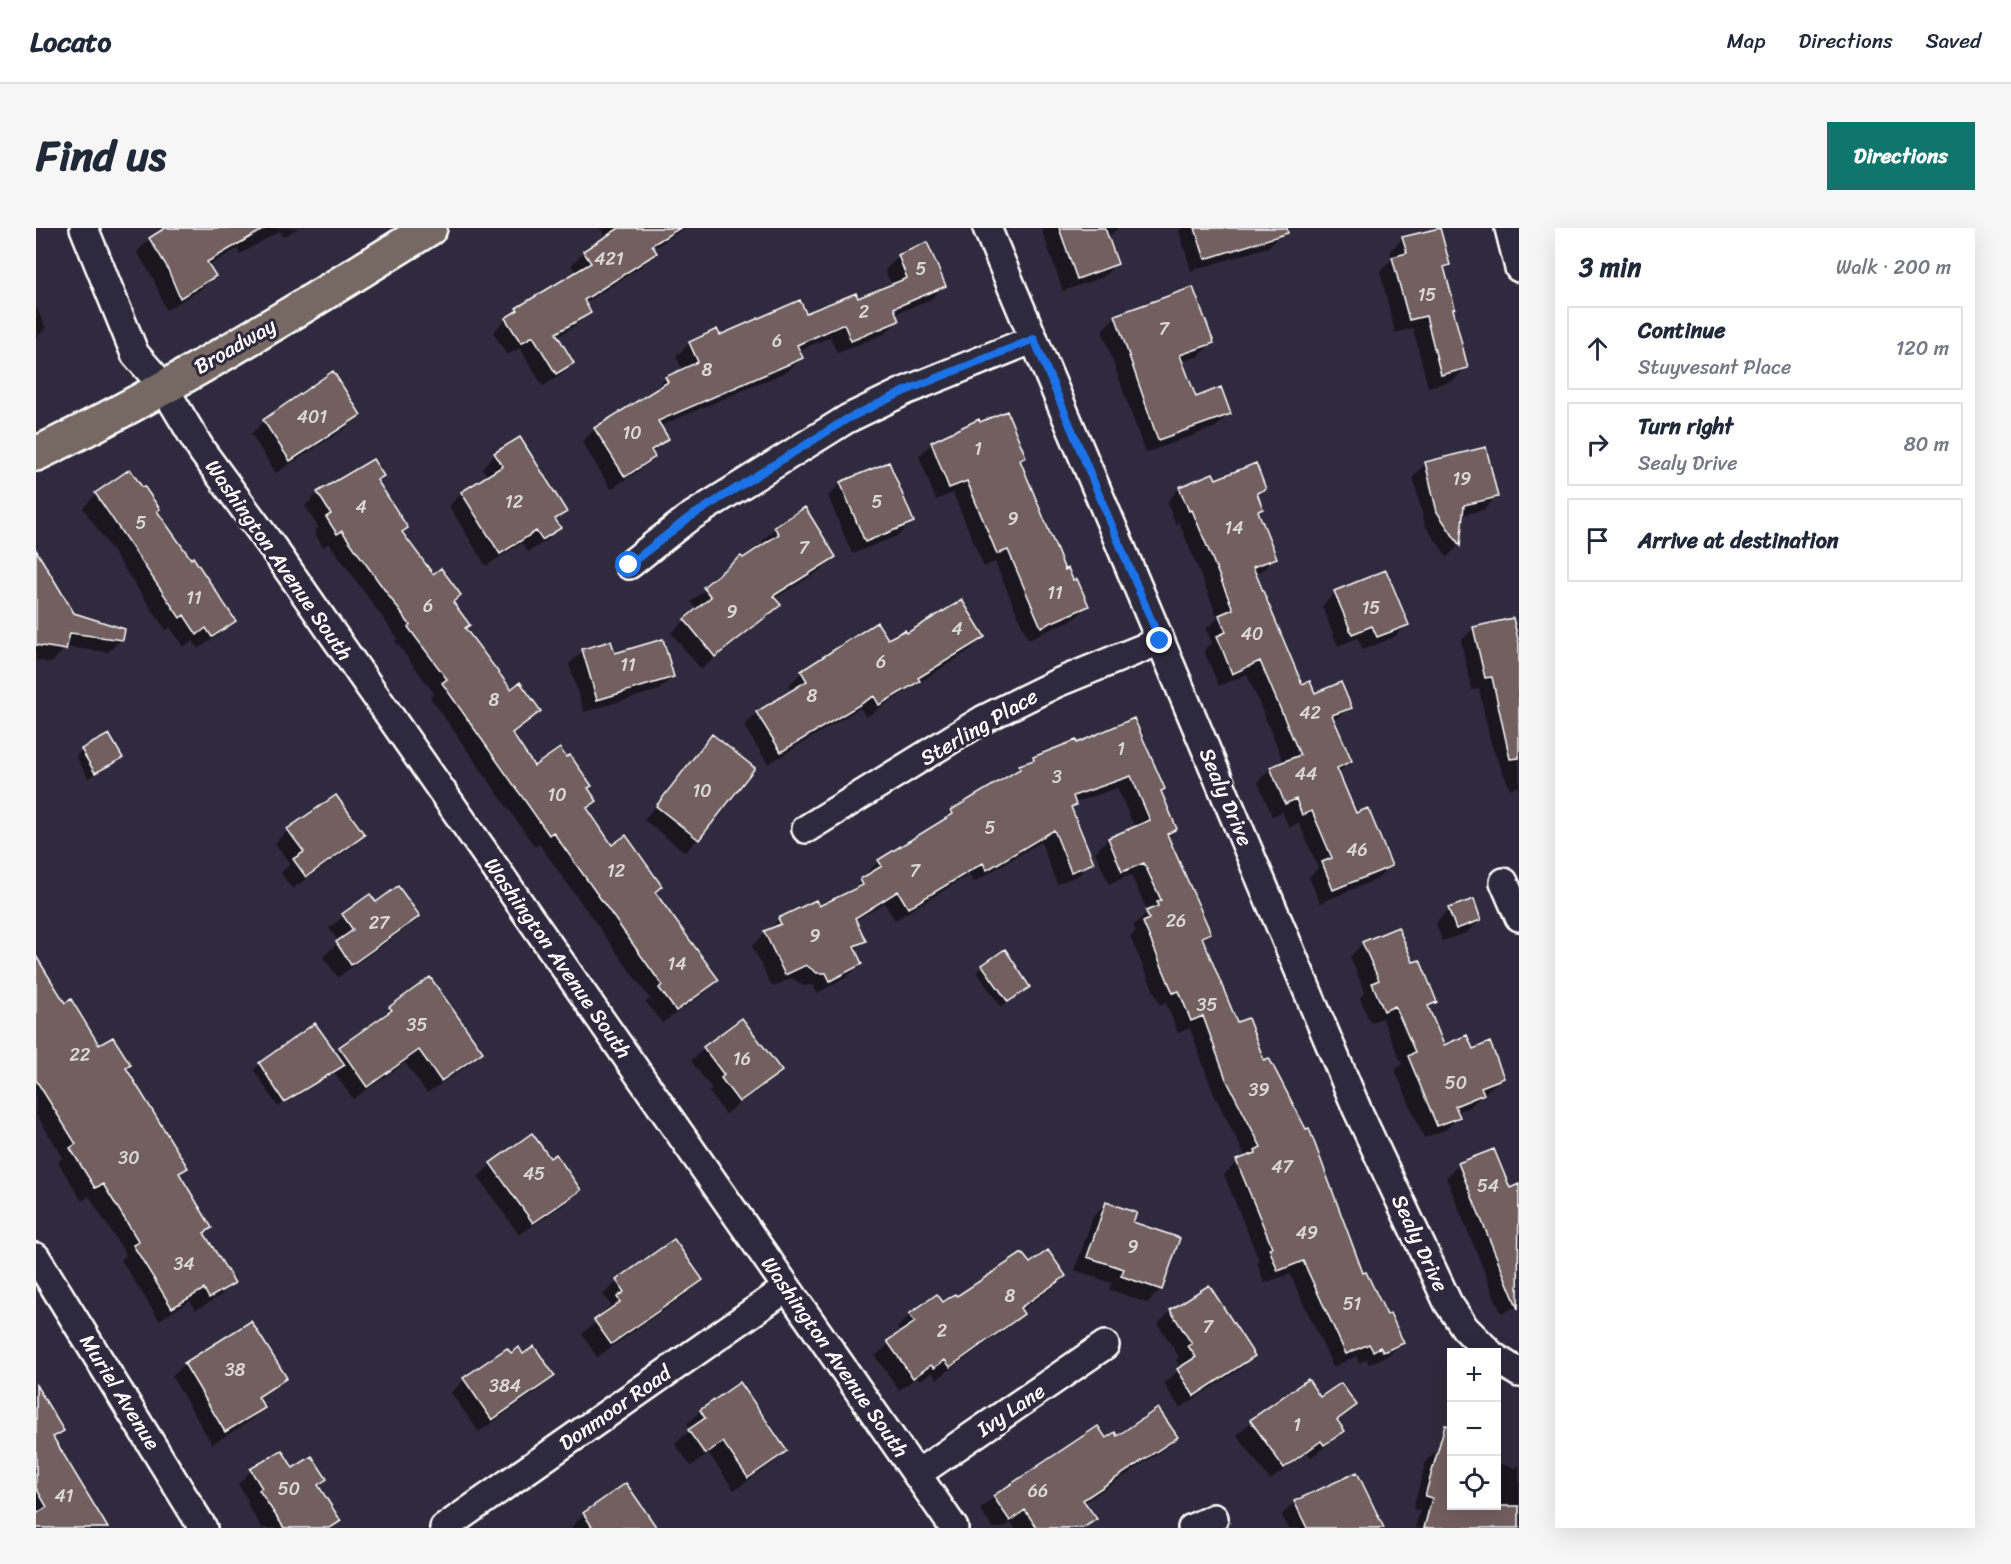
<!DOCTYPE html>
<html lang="en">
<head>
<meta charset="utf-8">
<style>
	body { margin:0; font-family:Sriracha,sans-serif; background:#f6f6f7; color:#1f2937 }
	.controls { position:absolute; right:18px; bottom:18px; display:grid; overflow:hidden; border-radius:0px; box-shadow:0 6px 24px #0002 }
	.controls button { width:54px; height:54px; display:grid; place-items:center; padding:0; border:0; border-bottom:2px solid #e0e1e3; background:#fff; color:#1f2937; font:30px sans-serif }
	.stop { position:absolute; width:18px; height:18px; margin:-14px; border:4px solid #1a73e8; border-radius:50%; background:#fff }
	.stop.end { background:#1a73e8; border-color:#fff; box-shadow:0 2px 6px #0008 }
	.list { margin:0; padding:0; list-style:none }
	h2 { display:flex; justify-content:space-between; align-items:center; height:78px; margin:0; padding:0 24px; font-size:26px }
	h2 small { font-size:20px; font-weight:400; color:#747a83 }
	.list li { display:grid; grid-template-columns:39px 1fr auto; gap:18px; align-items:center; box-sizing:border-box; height:84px; margin:0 12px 12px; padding:0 12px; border:2px solid #e0e1e3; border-radius:0px }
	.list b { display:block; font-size:22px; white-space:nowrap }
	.list p { margin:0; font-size:20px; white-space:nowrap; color:#747a83 }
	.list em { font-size:20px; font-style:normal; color:#747a83 }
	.icon { flex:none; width:33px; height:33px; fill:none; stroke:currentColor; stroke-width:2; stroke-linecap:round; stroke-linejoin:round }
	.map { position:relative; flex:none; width:1483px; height:1300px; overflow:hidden; border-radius:0px }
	header { display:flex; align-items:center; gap:36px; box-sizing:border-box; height:84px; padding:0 30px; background:#fff; border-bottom:2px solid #e0e1e3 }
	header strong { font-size:28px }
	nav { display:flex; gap:33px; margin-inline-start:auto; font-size:21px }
	.intro { display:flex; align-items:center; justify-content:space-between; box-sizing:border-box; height:144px; padding:0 36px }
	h1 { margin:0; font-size:42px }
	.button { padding:15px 27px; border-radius:0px; background:#0f766e; color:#fff; font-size:21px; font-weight:700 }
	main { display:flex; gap:36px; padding:0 36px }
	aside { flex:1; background:#fff; border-radius:0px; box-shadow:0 6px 24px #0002 }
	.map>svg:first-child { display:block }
	.shadow { fill:#0007 }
	.building { fill:#725e5f; stroke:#fff; stroke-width:1.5 }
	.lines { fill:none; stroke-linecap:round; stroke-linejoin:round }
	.minor-casing { stroke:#fff; stroke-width:32 }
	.major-casing { stroke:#fff; stroke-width:38 }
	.minor { stroke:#2f2a3d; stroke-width:27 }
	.major { stroke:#766964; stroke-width:33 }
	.route { stroke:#1a73e8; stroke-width:8 }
	.labels { text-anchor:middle; stroke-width:6; stroke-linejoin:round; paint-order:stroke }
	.number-label { font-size:18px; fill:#dcd7d7 }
	.street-label { font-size:21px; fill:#fff; stroke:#2f2a3d }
</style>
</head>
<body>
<header>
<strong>Locato</strong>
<nav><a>Map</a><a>Directions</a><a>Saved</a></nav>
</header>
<div class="intro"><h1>Find us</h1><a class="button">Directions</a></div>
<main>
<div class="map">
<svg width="1483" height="1300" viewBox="0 0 1483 1300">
	<rect width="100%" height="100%" fill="#2f2a3d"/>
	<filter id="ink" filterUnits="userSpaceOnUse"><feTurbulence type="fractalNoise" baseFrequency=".0167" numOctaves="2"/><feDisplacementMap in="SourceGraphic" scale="12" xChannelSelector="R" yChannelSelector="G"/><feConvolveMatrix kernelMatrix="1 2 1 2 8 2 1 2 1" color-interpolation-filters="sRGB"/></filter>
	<g filter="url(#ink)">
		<path class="shadow" d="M132,0h130l-15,9 -3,-6 -40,23 -3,-5 -29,17 6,10 -13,13 -35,21 -13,-32 -16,-26 13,-13z
			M564,0h84l-31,21 2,4 -13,13 -58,38 5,8 -13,13 -19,12 15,26 -13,13 -16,10 -23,-38 -13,7 -14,-23 24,-23 60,-36 -6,-8 13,-13 22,-14z
			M1005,0h77l-11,10 9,26 -13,13 -40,14z
			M1146,0h97l2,6 -13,13 -77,24 -12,-40z
			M1367,10l45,27 -4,5 22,97 -13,14 -25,6 -15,-59 -18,5 -15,-62 12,-12 -2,-8z
			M891,16l17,41 -13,14 -36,15 3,7 -14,13 -47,19 -7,-16 -32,14 3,7 -13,13 -128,55 8,13 -17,15 2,3 -13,13 -29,19 -29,-47 13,-13 58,-37 13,-14 17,-7 -7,-15 14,-13 115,-28 87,-29 -7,-16 13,-13z
			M0,79l10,21 -10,10z
			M1080,88l96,26 -13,14 -18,6 14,37 34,14 -13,14 -71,26 -43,-123z
			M323,187l-13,13 -70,45 -25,-39 13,-13z
			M896,215l92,14 -5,5 45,110 23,34 -13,13 -46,20 -33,-77 -11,5 -31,-74 -17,7 -17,-44z
			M459,226l70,58 -10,10 4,6 -13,13 -18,11 -6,-9 -36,23 -37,-60 13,-13 26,-16 -6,-9z
			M1390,235l71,33 -14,14 -21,5 -3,30 -12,12 -22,-32 -12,-48z
			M346,248l-6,6 25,51 67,92 -4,4 46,63 29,19 -28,24 23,33 53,21 8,12 -9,9 25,37 43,46 63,87 -13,14 -42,29 -16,-21 4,-3 -111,-155 -4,3 -105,-150 4,-4 -39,-52 3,-2 -69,-96 -6,4 -9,-15 4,-5 -13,-21 13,-13z
			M1179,253l49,8 -7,8 5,12 -5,4 18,44 -13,14 -8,3 48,112 12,9 36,12 -17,15 17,39 -12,12 17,42 36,50 -14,14 -57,24 -11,-26 9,-9 -19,-45 -10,4 -7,-15 -10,4 -14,-34 13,-14 13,-5 -37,-89 -28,12 -15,-35 8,-8 -6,-14 12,-11 -39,-96 -3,2 -9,-22 13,-14z
			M805,255l71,38 -13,14 -47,19 -24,-58z
			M60,266l60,18 78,109 -14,13 -22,15 -5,-8 -10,6 -13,-20 -4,3 -83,-122z
			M739,300l59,29 -13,13 -47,29 5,6 -14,13 -64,51 -30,-36 26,-23 -6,-8 50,-44 24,-13 -3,-4z
			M0,339l37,47 49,25 -14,13 -43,-5 -13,16 -16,-3z
			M1299,365l72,31 -13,13 -31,13 -5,-12 -20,8 -16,-40z
			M1438,400l45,7v154l-2,-3 -7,3 -19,-45 -12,-55 -7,1 -11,-49z
			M870,407l77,2 -13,13 -104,67 -6,-9 -92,56 -24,-38 13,-13 36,-21 -4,-7 13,-13z
			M547,423l31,4 58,22 -13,13 -75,22 -15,-48z
			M676,508l-14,103 -13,13 -41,-32z
			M1040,517l87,44 -3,4 16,36 -9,9 43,94 -8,8 34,84 28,38 98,213 40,67 -13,13 -20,9 -2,-5 -8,4 -3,-7 -23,11 -43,-93 -26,9 -7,-21 2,-2 -35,-85 13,-13 9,-4 -33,-66 -23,-64 -12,5 -12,-30 -6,2 -30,-68 6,-6 -3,-5 15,-14 -17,-37 -22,9 -14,-32 13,-13 27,-11 -18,-40 -43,15 -4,6 22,53 -13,13 -22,9 -16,-42 -67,40 -5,-7 -74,45 -11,-17 -29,18 9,19 -10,10 6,14 -13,13 -30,16 -4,-8 -9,1 -12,-8 -20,9 -20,-41 27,-27 39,-11 29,-14 21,-18 -2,-2 13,-13 60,-37 13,-13 58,-34 23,-19z
			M46,522l39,8 -33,20 -12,-22z
			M252,602l75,5 -13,13 -58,41 -11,-16 9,-9 -15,-21z
			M334,668l5,8 43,12 -13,13 -67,48 -15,-20 16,-15 -10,-14z
			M1413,681l31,11 -14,13 -24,8 -6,-18z
			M1327,715l49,21 24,38 -8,7 16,38 28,4 31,26 -34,30 -13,5 2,5 -13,13 -21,8 -29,-68 7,-6 -20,-46 -12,5 -10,-25 5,-6 -15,-35z
			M0,731l29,46 34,42 25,22 62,99 -8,7 33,53 -8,7 30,47 -13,14 -24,14 -6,-9 -31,19 -38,-60 5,-5 -37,-59 -7,5 -24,-39 5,-5 -27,-43z
			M947,738l45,21 -27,20 -24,-35z
			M354,780l91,43 -13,14 -41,28 -22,-30 -52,36 -19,-26 -56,34 -24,-37 6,-6 75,-11 43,-32z
			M668,820l76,23 -14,13 -41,30 -16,-22 3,-3 -21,-28z
			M514,932l29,30 -13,13 -47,32 -41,-58 13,-13z
			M1423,936l50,26 10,-4v120l-18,7 -55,-136z
			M1070,976l25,19 47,16 -18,51 -13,13 -38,-14 3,-6 -37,-13 18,-53z
			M637,1013l28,39 -13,13 -91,64 -15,-23 24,-21 -2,-2 7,-6 -8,-10 14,-13z
			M993,1037l35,11 -13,13 -31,22 2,3 -13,13 -72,52 -5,-7 -12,8 -3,-3 -18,13 -24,-34 26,-22 -4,-6 13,-13 46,-17z
			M1135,1083l82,45 -13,13 -60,39 -16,-24 17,-16 -5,-8 3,-3 -21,-33z
			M475,1127l12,1 30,20 -13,13 -61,43 -28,-39 13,-13z
			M149,1136l100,14 -27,22 5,8 -13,13 -38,23 -40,-67z
			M1271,1153l13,18 35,6 -18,17 6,8 -14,14 -18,13 -4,-4 -37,27 -33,-45 14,-13z
			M0,1170l26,32 -10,10 54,88h-70z
			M665,1183l84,40 -13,13 -38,26 -25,-36 -18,12 -16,-22 16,-15 -4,-5z
			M1062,1200l8,12 70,-3 -13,13 -79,53 11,16 -10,9h-70l-4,-5 -8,5h-10l-13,-18 14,-13z
			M1404,1219l12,59h44v-43l20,5 3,-3v63h-104l5,-17 -7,-2 13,-48z
			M256,1242l33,9 -7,7 21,35 -7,7h-70l-15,-24 2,-2 -11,-18 13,-13z
			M589,1257l30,43h-84l13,-14z
			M1259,1274l86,23 -3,3h-90l-6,-13z"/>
		<path class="building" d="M129,0h101l-59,34 9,14 -36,22 -14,-33 -17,-27z
			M583,0h61l-28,17 5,8 -73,47 7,13 -35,20 18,30 -18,11 -23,-38 -12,7 -16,-25 13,-8 -2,-2 75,-45 -8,-12z
			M1023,0h46l13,36 -41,15z
			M1159,0h92l1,5 -83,26z
			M1404,0l10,37 -6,2 11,41 -2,1 15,59 -27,7 -15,-59 -17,4 -17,-63 15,-4 -5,-16z
			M891,14l19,44 -52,22 5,13 -48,20 -7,-17 -47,21 6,13 -145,63 11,18 -18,11 4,7 -30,20 -31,-49 74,-46 -3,-5 33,-15 -9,-20 28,-13 3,6 80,-35 6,13 50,-20 2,5 49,-20 -9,-23z
			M1157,59l21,56 -34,12 16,42 25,-10 10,27 -73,26 -43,-125z
			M297,143l28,44 -71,46 -27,-41z
			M971,183l19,46 -6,3 45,110 3,-2 5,12 4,-1 12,27 -48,21 -33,-77 -11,4 -30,-73 -18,7 -18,-46 48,-23 1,3z
			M484,209l47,75 -12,7 6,9 -19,12 -6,-9 -36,23 -39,-62 42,-26 -9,-13z
			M1450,219l12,50 -34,8 -4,41 -23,-34 -12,-50z
			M337,231l11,17 -7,4 31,48 -6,4 31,42 8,-6 20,27 -8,7 17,23 -5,3 46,61 9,-7 21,29 -29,22 22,33 26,-18 6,9 4,-2 22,31 -4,2 9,13 -10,7 25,37 14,-10 36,51 -7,6 64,88 -43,31 -17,-23 3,-3 -109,-153 -4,3 -107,-152 5,-4 -39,-52 2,-2 -68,-94 -5,3 -11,-17 5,-3 -14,-22z
			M853,234l25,60 -49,20 -25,-60z
			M1220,235l10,26 -9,4 6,16 -5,2 19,47 -24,9 49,117 8,-3 5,12 26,-11 11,26 -20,7 20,46 -15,7 19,45 12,-5 24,58 -59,24 -11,-28 10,-4 -20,-47 -10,4 -6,-16 -11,5 -15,-37 30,-12 -40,-94 -28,13 -15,-38 9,-4 -7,-17 14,-6 -41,-99 -3,1 -10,-24 34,-14 3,6z
			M94,241l12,18 2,-1 16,23 -3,2 34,48 2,-2 43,64 -24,16 -6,-9 -9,7 -13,-20 -4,3 -85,-125z
			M769,279l31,50 -63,39 8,9 -66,52 -31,-38 27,-22 -8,-10 38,-31 2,2 36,-24 -5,-7z
			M0,322l38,63 51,16 -2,11 -53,-7 -4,17 -30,-5z
			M1350,342l23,55 -32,12 -5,-11 -20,8 -18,-43z
			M926,372l23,37 -67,41 2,3 -41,24 -5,-9 -93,56 -25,-40 51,-31 -6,-10 76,-49 11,17 17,-9 2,3z
			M1477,390l6,25v115l-9,1 -18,-82 -7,1 -12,-51z
			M627,411l11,38 -77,23 -15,-51 29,-8 4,12z
			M1098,490l31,71 -4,2 16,38 -10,5 44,99 -9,4 35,85 11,-4 16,42 5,-2 37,71 3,-1 54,145 3,-1 21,43 3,-2 14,30 -21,9 -3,-5 -7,4 -4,-7 -23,10 -43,-93 -25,10 -9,-23 3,-1 -36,-87 20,-7 -1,-3 6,-3 -35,-68 -23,-63 -12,5 -12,-30 -6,2 -30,-71 6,-3 -3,-8 12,-5 -1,-4 4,-2 -17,-37 -22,9 -14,-34 42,-18 -19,-44 -58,20 3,9 -5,2 23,56 -23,9 -17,-42 -67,40 -4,-7 -75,45 -10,-17 -43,27 11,23 -12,5 8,18 -32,17 -4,-8h-9l-11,-8 -21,10 -21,-44 17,-7 -3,-6 38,-18 3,6 44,-21 -3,-6 22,-13 -4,-6 75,-46 -2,-4 69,-41 -1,-4 15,-5 -1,-3 43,-17 1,3z
			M73,506l14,24 -28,15 -14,-24z
			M676,506l43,34 -56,72 -43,-34z
			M300,567l29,40 -59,42 -13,-18 11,-7 -17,-23z
			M362,658l22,30 -69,49 -15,-23 17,-12 -11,-16 28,-20 6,8z
			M1438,671l7,21 -25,9 -8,-21z
			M1362,699l15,35 7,-2 17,42 -9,4 16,39 23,-10 6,14 17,-7 14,36 -23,9 3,7 -29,12 5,11 -23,9 -29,-70 7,-4 -20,-46 -11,5 -12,-28 7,-3 -17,-38z
			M969,721l25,38 -22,15 -26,-37z
			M0,728l29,47 6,-4 28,46 14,-8 18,28 -5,3 62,100 -9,5 33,55 -8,5 31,50 -26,15 -5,-9 -32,19 -39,-63 6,-3 -36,-58 -8,4 -25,-40 6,-4 -40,-64z
			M394,749l53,75 -42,29 -22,-31 -52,37 -28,-40 53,-37 -3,-3z
			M706,790l40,53 -43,31 -18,-24 3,-3 -21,-28z
			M279,795l30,42 -61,37 -25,-39z
			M496,905l18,25 6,-4 25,36 -48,33 -43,-60z
			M1458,921l16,39 9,-4 -1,125 -60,-146z
			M1070,974l31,11 -4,9 47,16 -18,52 -41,-14 3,-7 -37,-12z
			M638,1011l29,41 -92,64 -17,-24 26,-18 -3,-5 7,-5 -8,-12z
			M1012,1022l18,26 -46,32 4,6 -74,53 -5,-7 -11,8 -3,-3 -18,13 -26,-37 28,-19 -6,-8 28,-20 6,8 12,-8 2,2 65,-43 8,10z
			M1173,1057l46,71 -61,40 -17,-27 19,-12 -8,-11 4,-2 -22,-34z
			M215,1093l36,57 -29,19 7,11 -40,24 -41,-69z
			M498,1118l21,30 -63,44 -29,-42 44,-30 4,5 8,-6 4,7z
			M1272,1151l12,18 21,-14 16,22 -20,15 8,11 -21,14 -3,-4 -37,27 -34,-48z
			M704,1154l47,69 -39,27 -25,-36 -18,12 -17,-24 17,-12 -5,-8z
			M0,1157l28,46 -11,6 55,91h-72v-14l11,-7 -11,-19z
			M1122,1180l20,29 -95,63 14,19 -14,9h-46l-12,-18 -15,11 -17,-25 105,-70 8,12 9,-6 2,4z
			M1409,1197l7,1v80h67v22h-95l8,-30 -7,-2z
			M246,1222l11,18 19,-12 15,23 -9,6 23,36 -11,7h-46l-25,-38 3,-2 -12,-19z
			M1321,1244l27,56h-77l-13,-27z
			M590,1255l31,45h-64l-10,-15z"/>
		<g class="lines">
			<g class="minor-casing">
				<path id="minor" d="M48,0l51,126 28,32 39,65 71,97 681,980
					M951,0l370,881 91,194 17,25 24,24
					M1473,0l10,40
					M593,337l58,-46 160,-100 58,-28 129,-52
					M770,601l178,-110 73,-36 103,-42
					M1468,654l15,35
					M0,1029l167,271
					M1460,1130l23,15
					M881,1246l188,-129
					M408,1300l343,-240
					M1156,1300l22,-10"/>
			</g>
			<g class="major-casing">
				<path id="major" d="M0,226c136,-65 265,-146 394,-226"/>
			</g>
			<use href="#minor" class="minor"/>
			<use href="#major" class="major"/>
		</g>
	</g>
	<g class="lines" filter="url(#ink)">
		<path class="route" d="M593,337l58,-46 160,-100 58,-28 129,-52 126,302"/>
	</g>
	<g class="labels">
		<g class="number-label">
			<text x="573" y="37">421</text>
			<text x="885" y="47">5</text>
			<text x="1391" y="73">15</text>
			<text x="828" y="90">2</text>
			<text x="1128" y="107">7</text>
			<text x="741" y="119">6</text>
			<text x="671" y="148">8</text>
			<text x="276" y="195">401</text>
			<text x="596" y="211">10</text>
			<text x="942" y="227">1</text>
			<text x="1426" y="257">19</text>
			<text x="478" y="280">12</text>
			<text x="841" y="280">5</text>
			<text x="325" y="285">4</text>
			<text x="977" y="297">9</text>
			<text x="105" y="301">5</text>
			<text x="1198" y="306">14</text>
			<text x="768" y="326">7</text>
			<text x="1019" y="371">11</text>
			<text x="158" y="376">11</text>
			<text x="392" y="384">6</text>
			<text x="1335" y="386">15</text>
			<text x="696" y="390">9</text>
			<text x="921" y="407">4</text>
			<text x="1216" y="412">40</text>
			<text x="845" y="440">6</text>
			<text x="592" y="443">11</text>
			<text x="776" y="474">8</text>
			<text x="458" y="478">8</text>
			<text x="1274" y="491">42</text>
			<text x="1085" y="527">1</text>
			<text x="1270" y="552">44</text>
			<text x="1021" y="555">3</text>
			<text x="666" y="569">10</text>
			<text x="521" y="573">10</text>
			<text x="954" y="606">5</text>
			<text x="1321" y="628">46</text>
			<text x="580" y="649">12</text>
			<text x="879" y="649">7</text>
			<text x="1140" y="699">26</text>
			<text x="343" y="701">27</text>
			<text x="779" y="714">9</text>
			<text x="641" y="742">14</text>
			<text x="1171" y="783">35</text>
			<text x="381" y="803">35</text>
			<text x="44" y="833">22</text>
			<text x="706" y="837">16</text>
			<text x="1420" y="861">50</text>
			<text x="1223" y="868">39</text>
			<text x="93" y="936">30</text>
			<text x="1246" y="945">47</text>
			<text x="498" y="952">45</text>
			<text x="1452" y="964">54</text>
			<text x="1271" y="1011">49</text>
			<text x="1097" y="1025">9</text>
			<text x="148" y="1042">34</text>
			<text x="974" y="1074">8</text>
			<text x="1316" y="1082">51</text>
			<text x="1172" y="1105">7</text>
			<text x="906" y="1109">2</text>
			<text x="199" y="1148">38</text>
			<text x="469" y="1164">384</text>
			<text x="1261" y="1203">1</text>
			<text x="253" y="1267">50</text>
			<text x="1002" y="1269">66</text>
			<text x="28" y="1274">41</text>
		</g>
		<g class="street-label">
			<text transform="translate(199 118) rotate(-30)" y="7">Broadway</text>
			<text transform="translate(243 332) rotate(55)" y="7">Washington Avenue South</text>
			<text transform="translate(943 499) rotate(-30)" y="7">Sterling Place</text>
			<text transform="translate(1190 569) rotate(67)" y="7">Sealy Drive</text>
			<text transform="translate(522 730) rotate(55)" y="7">Washington Avenue South</text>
			<text transform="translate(1384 1015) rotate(65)" y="7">Sealy Drive</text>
			<text transform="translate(799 1129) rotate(55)" y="7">Washington Avenue South</text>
			<text transform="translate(84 1164) rotate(58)" y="7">Muriel Avenue</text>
			<text transform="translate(579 1180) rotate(-35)" y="7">Donmoor Road</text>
			<text transform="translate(975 1182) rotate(-34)" y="7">Ivy Lane</text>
		</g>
	</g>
</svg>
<div class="controls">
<button>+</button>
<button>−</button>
<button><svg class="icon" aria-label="locate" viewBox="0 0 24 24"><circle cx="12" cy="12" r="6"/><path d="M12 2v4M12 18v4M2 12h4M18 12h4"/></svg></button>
</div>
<div class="stop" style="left:593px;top:337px"></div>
<div class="stop end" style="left:1124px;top:413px"></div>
</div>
<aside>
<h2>3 min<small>Walk · 200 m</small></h2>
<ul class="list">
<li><svg class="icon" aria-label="ahead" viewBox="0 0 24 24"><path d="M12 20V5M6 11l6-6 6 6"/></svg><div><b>Continue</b><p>Stuyvesant Place</p></div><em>120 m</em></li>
<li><svg class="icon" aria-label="right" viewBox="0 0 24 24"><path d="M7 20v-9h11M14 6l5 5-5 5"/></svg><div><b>Turn right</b><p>Sealy Drive</p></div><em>80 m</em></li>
<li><svg class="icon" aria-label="arrive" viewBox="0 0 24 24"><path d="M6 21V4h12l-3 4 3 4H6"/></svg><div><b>Arrive at destination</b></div></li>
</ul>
</aside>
</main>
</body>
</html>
